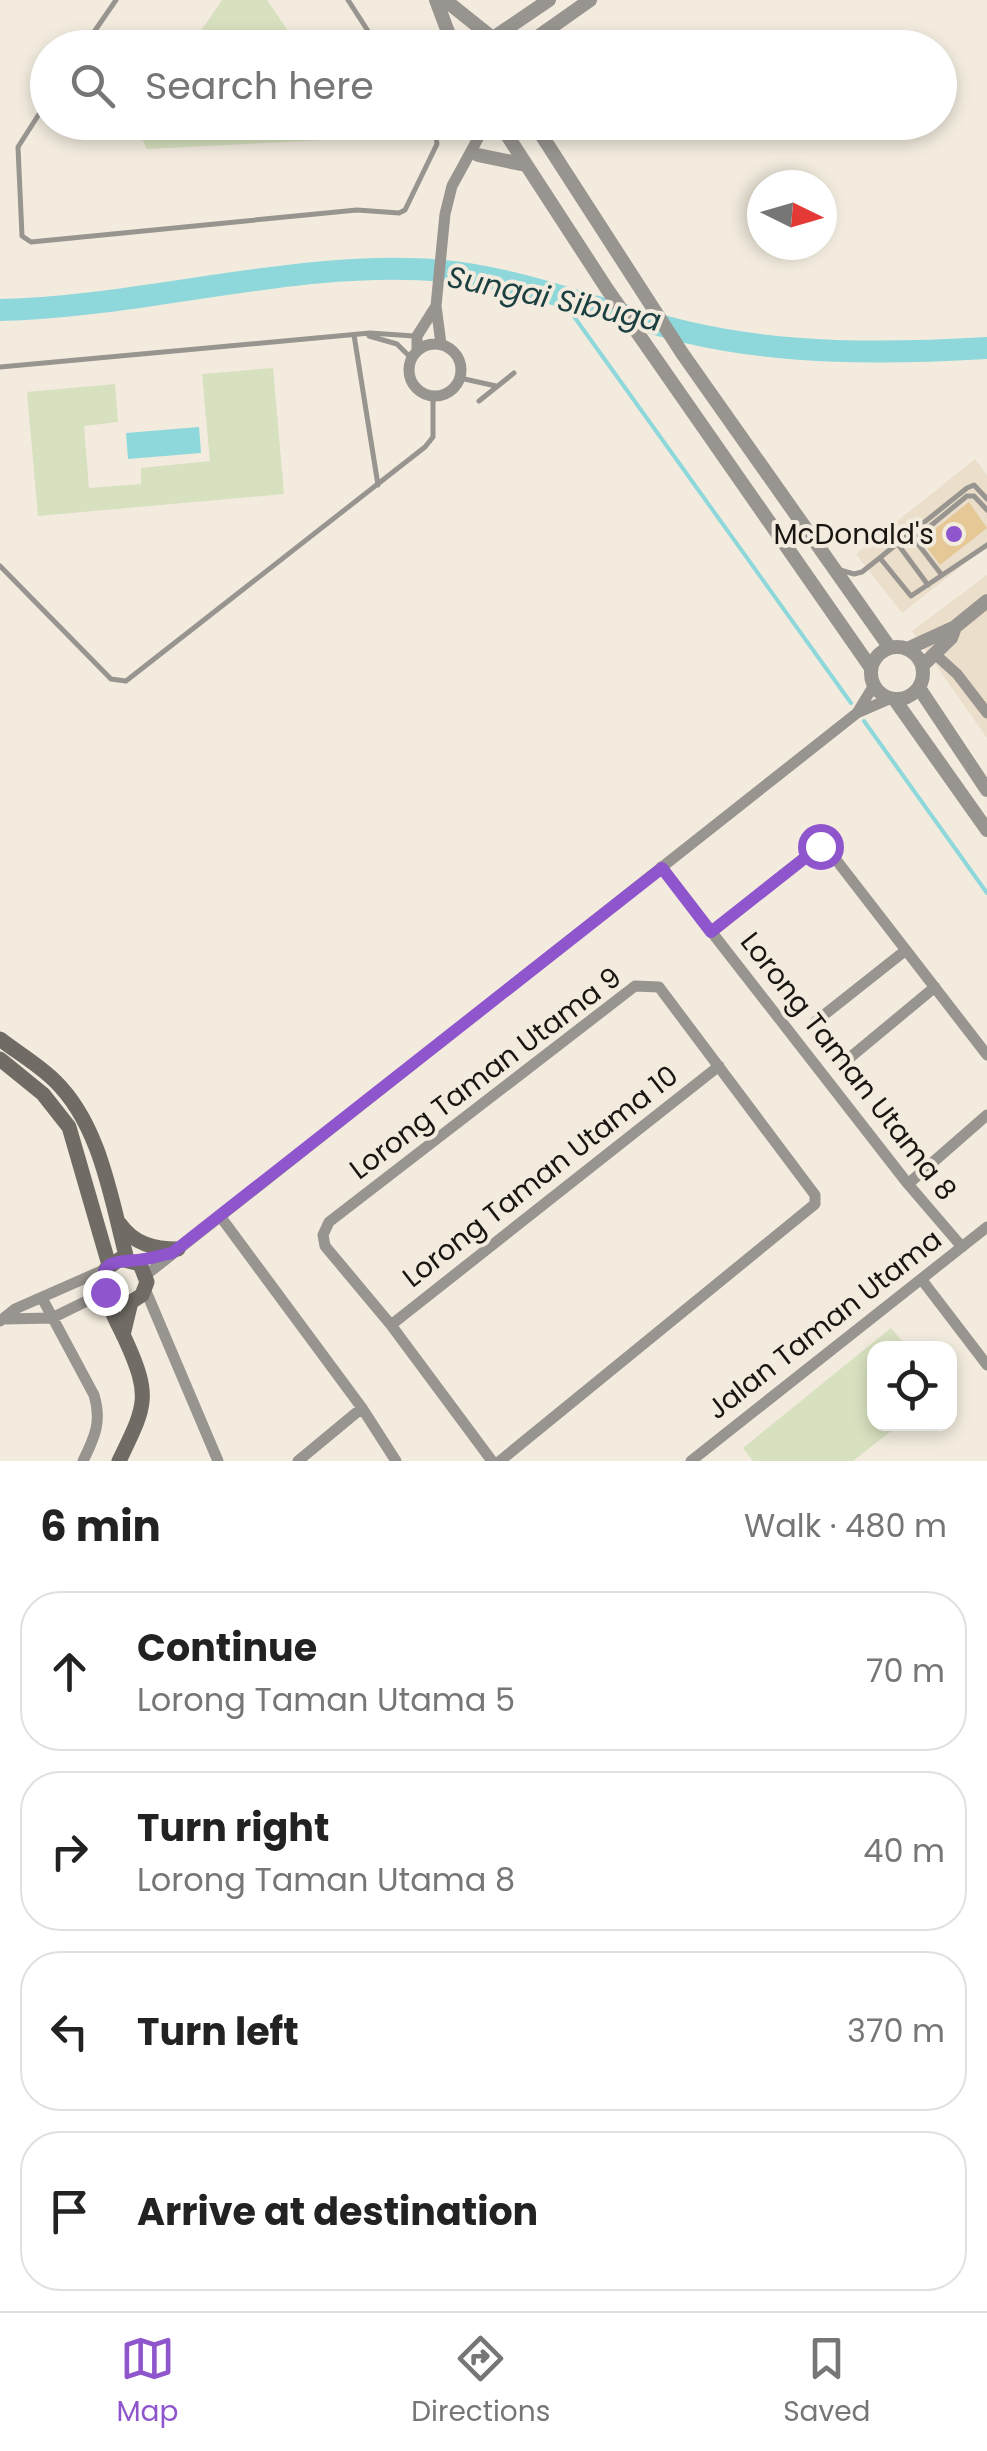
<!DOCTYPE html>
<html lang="en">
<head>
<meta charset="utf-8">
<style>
	body { margin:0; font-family:Poppins,sans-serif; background:#f2f2f2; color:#222 }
	.controls { position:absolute; right:30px; bottom:30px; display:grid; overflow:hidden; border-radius:20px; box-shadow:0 5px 15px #0003 }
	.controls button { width:90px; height:90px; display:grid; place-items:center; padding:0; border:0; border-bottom:2px solid #e0e0e0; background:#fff; color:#222; font:50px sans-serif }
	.compass { position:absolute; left:747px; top:170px; width:90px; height:90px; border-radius:50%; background:#fff; box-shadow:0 5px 15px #0003; rotate:95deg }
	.stop { position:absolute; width:30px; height:30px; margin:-22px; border:8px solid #8f55cc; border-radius:50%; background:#fff }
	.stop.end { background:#8f55cc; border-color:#fff; box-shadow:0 2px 10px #0008 }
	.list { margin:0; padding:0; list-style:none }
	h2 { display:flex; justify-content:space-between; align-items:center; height:130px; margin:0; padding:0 40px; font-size:42px }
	h2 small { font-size:32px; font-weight:400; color:#767676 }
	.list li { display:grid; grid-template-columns:65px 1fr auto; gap:30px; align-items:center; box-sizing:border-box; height:160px; margin:0 20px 20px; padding:0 20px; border:2px solid #e0e0e0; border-radius:40px }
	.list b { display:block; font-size:38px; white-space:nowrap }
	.list p { margin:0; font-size:32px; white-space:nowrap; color:#767676 }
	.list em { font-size:32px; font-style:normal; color:#767676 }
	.icon { flex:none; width:55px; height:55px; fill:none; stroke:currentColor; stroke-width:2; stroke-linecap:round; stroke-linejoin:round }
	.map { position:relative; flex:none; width:987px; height:1461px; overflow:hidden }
	.search { position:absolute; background:#fff; box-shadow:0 5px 15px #0003; left:30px; right:30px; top:30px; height:110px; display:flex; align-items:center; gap:25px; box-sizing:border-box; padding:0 35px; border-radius:55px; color:#767676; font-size:38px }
	.sheet { height:850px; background:#fff }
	nav { display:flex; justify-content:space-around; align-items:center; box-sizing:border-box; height:140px; border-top:2px solid #e0e0e0; background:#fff; font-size:28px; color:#767676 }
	nav a { display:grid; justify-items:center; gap:5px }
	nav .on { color:#8f55cc }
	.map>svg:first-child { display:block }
	.built { fill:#ebdfcc }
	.green { fill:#d7e0bf }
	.water { fill:#8ed8db }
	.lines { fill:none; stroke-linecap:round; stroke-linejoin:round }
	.stream { stroke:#8ed8db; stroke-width:4 }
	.river { stroke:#8ed8db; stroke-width:22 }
	.building { fill:#e6c896 }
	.service { stroke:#98948f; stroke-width:5 }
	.minor { stroke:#98948f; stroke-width:11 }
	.tertiary { stroke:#98948f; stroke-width:14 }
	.secondary { stroke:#706b64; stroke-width:15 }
	.route { stroke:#8f55cc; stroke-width:12 }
	.poi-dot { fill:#8f55cc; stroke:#f2ebde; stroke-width:4 }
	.labels { text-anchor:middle; stroke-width:8; stroke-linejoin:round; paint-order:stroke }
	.poi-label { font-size:28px; fill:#191612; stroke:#f2ebde; text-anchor:end }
	.street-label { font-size:28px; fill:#191612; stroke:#f2ebde }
	.water-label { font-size:30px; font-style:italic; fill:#1c4042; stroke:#f2ebde }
</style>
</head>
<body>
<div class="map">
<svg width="987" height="1461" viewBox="0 0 987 1461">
	<rect width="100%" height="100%" fill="#f2ebde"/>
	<path class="built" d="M975,459l12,16v71l-85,67 -46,-59z
		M987,575v163l-75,-107z"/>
	<path class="green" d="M222,0h45l32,47h-109z
		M141,123h184l1,17 -179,9 -10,-20z
		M273,368l11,126 -246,22 -11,-124 88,-8 3,38 -34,4 5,62 52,-4v-16l69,-7 -8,-87z
		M891,1328l17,20h-34v76h26l-47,37h-100l-10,-13z"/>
	<path class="water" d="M199,427l2,26 -73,6 -2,-26z"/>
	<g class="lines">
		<path class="stream" d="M560,297l291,406
			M864,721l123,172"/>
		<path class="river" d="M0,310c145,-3 300,-52 444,-39 82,8 161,42 242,61 98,23 201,22 301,16"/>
	</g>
	<path class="building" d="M969,502l18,26 -47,37 -19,-25z"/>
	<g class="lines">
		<path class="service" d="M348,0l31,48
			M83,48l33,-48
			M48,100l-30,47 4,89 9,6 326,-32 42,3 6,-3 32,-66 -1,-8 -8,-14
			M354,335l24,150
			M369,336l28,8 14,14
			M0,367l370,-34 44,3
			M460,378l36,8
			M479,401l35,-28
			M897,543l31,42
			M880,558l31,38 76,-51
			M0,566l111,113 15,2 299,-234 8,-10v-41
			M840,570l14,4 8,-2 105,-84 7,-3 13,14
			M941,574l-23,-30v-8l49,-40h7l13,14"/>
		<path class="minor" d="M409 370a26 26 0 1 1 52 0a26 26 0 1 1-52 0Z
			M441,344l-5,-38 9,-92 7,-28 35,-64
			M417,351v-15l19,-30
			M936,655l21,19 30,39
			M857,713l17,-28
			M661,867l247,317 54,63
			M711,932l106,-84h10l160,207
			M815,1022l91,-72
			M847,1060l88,-73
			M908,1184l79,-69
			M220,1216l142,192 34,53
			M134,1261l38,-8
			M146,1275l711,-562 32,-14
			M922,1280l65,85
			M145,1289l73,172
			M42,1298l52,97c8,26 1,42 -11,66
			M4,1319l48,-1 53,-26
			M0,1321l15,-12 91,-40
			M391,1325l328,-259
			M298,1461l64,-53
			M492,1461l-101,-136 -66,-79 -2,-11 6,-13 306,-236 24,1 156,208v9l-315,257
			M691,1461l296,-234"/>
		<path class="tertiary" d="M436,0l18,48
			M445,0l45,36
			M496,36l53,-36
			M463,48c16,-14 35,-17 50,0
			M530,48l9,-12 51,-36
			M495,122l10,10 102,157 264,379
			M533,122l149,231 208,295
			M478,155l48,10
			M871 673a26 26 0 1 1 52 0a26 26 0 1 1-52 0Z
			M907,649l48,-22 32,-26
			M922,666l29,-28 4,-11
			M919,688l68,102
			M895,700l92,130"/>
		<path class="secondary" d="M0,1039c18,14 39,26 55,42 46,45 56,119 72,178
			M0,1059l43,35 26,33 40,138
			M120,1224c14,20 34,25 58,25
			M109,1297c2,18 10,28 17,44 26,57 19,66 -7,120
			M123,1335l8,-33 11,-7 5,-13 -7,-18 -20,-5 -14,10 -3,17 12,15 16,1"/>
	</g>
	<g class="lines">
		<path class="route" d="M105,1292c-9,-32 11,-30 33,-32 12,-1 23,-5 34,-7l490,-385 49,64 109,-86"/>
	</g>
	<circle class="poi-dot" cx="954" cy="534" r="10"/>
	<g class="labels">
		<g class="poi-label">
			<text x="934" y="544">McDonald's</text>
		</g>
		<g class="street-label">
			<text transform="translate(849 1066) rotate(52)" y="10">Lorong Taman Utama 8</text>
			<text transform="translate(485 1073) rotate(-37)" y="10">Lorong Taman Utama 9</text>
			<text transform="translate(540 1176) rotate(-38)" y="10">Lorong Taman Utama 10</text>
			<text transform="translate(824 1324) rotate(-38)" y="10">Jalan Taman Utama</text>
		</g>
		<g class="water-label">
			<text transform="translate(554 299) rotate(12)" y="10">Sungai Sibuga</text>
		</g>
	</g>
</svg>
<div class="controls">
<button><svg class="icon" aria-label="locate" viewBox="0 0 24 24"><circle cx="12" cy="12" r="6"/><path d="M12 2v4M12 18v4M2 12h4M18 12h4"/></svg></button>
</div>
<svg class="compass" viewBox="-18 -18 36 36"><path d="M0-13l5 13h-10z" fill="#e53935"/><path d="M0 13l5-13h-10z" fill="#767676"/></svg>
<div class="stop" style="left:820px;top:846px"></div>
<div class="stop end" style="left:105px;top:1292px"></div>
<div class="search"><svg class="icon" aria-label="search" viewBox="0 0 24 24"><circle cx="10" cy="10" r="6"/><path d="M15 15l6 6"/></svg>Search here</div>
</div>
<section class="sheet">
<h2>6 min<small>Walk · 480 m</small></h2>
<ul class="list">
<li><svg class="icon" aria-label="ahead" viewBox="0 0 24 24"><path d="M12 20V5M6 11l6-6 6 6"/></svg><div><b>Continue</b><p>Lorong Taman Utama 5</p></div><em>70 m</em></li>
<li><svg class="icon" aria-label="right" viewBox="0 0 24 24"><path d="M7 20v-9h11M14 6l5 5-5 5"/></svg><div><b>Turn right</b><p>Lorong Taman Utama 8</p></div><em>40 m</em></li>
<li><svg class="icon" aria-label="left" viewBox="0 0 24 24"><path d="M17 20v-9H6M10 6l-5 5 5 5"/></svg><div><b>Turn left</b></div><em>370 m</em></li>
<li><svg class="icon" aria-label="arrive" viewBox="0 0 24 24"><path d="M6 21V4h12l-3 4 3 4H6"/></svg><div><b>Arrive at destination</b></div></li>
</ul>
</section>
<nav>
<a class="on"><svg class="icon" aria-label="map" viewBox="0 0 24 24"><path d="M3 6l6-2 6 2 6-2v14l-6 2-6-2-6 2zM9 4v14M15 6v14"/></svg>Map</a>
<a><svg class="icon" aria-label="directions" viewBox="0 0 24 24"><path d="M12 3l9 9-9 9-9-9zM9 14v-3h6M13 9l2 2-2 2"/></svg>Directions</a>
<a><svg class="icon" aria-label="saved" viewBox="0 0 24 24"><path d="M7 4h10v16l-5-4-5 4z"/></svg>Saved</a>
</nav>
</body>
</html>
